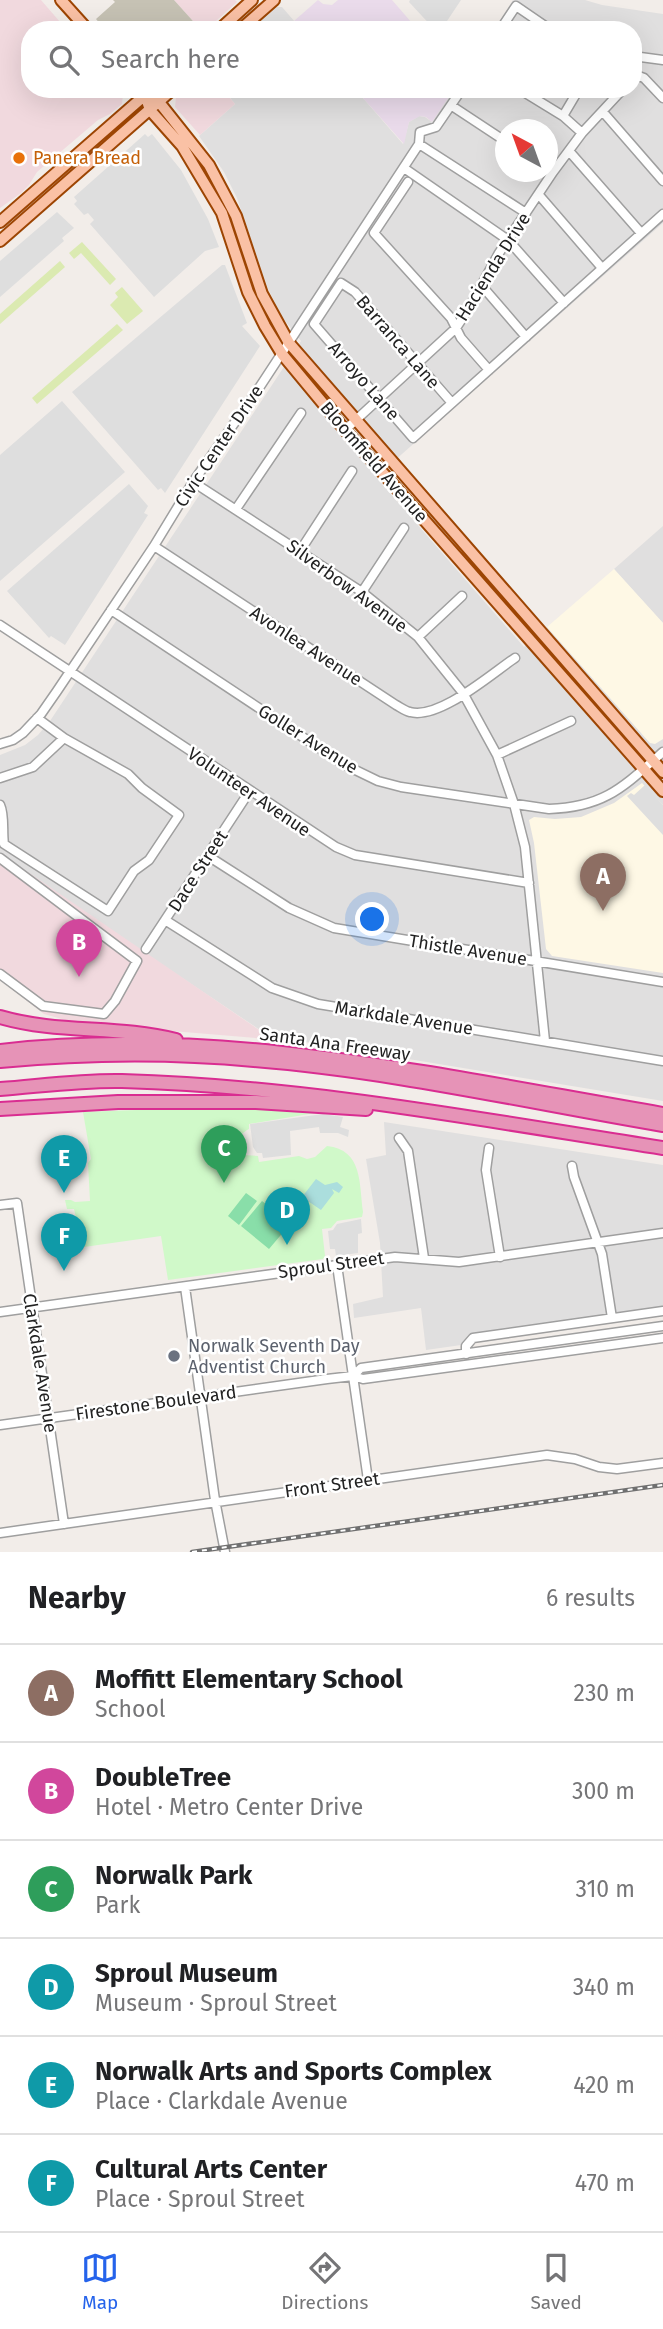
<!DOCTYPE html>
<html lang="en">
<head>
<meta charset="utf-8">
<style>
	body { margin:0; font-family:"Fira Sans",sans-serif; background:#f6f6f6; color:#202124 }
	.compass { position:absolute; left:495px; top:119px; width:63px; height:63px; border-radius:50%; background:#fff; box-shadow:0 7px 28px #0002; rotate:319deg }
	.you { position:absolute; left:373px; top:920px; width:24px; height:24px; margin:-18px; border:5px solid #fff; border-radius:50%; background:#1a73e8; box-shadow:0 0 0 10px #1a73e833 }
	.badge { display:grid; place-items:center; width:46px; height:46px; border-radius:50%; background:#2563eb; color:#fff; font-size:23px; font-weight:700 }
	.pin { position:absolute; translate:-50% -58px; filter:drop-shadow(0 2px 4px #0008) }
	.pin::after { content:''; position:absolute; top:37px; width:24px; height:21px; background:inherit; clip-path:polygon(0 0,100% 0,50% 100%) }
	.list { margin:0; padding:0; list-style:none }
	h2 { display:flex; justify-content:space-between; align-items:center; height:91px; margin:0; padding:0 28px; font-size:30px }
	h2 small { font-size:23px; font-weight:400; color:#757577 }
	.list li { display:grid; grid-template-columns:46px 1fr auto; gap:21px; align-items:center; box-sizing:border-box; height:98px; padding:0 28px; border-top:2px solid #e0e0e0 }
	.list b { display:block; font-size:26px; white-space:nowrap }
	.list p { margin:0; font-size:23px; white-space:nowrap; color:#757577 }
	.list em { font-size:23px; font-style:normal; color:#757577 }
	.icon { flex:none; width:38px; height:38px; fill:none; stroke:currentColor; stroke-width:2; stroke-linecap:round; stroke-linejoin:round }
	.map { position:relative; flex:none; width:663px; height:1552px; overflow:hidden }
	.search { position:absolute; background:#fff; box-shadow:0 7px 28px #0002; left:21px; right:21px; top:21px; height:77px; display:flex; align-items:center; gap:18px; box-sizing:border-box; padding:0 24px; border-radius:28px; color:#757577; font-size:26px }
	.sheet { height:679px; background:#fff }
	nav { display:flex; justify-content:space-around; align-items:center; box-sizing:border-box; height:98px; border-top:2px solid #e0e0e0; background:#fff; font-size:19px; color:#757577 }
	nav a { display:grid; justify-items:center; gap:4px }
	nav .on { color:#2563eb }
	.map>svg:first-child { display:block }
	.residential { fill:#e0dfdf; fill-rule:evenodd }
	.commercial { fill:#f1d9de }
	.industrial { fill:#eadbeb }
	.education { fill:#fef8e5 }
	.construction { fill:#c6c2b4 }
	.grass { fill:#dbeab1 }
	.park { fill:#d0f9c9 }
	.pitch { fill:#89dea9 }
	.parking { fill:#dedede }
	.water { fill:#abdedd }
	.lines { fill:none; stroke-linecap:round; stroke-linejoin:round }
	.minor-casing { stroke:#9f9f9f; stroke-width:11 }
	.major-casing { stroke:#9d4503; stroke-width:14 }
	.highway-casing { stroke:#d92d91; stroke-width:16 }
	.minor { stroke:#fff; stroke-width:8 }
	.major { stroke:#fac1a5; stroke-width:10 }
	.highway { stroke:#e693b7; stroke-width:12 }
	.rail-casing { stroke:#707070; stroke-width:4.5 }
	.rail { stroke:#fff; stroke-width:2; stroke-dasharray:5; stroke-linecap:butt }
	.food-dot { fill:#e8710a; stroke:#fff; stroke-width:2.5 }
	.worship-dot { fill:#6b7280; stroke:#fff; stroke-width:2.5 }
	.labels { text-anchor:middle; stroke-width:5; stroke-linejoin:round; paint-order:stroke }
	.food-label { font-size:18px; fill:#c56008; stroke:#fff; text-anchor:start }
	.street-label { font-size:18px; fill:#222; stroke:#fff }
	.worship-label { font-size:18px; fill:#5b616d; stroke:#fff; text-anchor:start }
</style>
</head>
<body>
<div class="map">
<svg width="663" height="1552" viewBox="0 0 663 1552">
	<rect width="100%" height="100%" fill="#f2ede9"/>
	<path class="residential" d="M513,0h72l17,5 61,9v209l-287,254 148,170 23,-20 103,116 13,-4v362l-394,-65 -251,-168 -18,-15v-98l25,-10 13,-10 12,-14 251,-380 -19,-24 -14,-28 -31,-91 -13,-26 -25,-36 36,-32 -12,-15h132l48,55 6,-22 10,-6 6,1 7,5 22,-33h179v-59h-139zM505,130h43v42h-43z
		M277,7h5l20,23h-51z
		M663,526v97l-49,-54z
		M384,1122l279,43v151l-237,34 -5,-42 -67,10 -1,-14 30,-7 -3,-54 -14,-84 20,-4z"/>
	<path class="commercial" d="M0,0h41l26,30h-37v59h89l4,5 -1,10 -12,10 -12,6 -61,52 -8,13 -8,8 -21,15z
		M174,0h61l2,2 -31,28h-5z
		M185,89h37l13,15 -35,31 -25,-28 1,-10z
		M0,853l268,183 -1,3 -191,-16 -32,-9 -44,-34z"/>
	<path class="industrial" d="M318,0l5,4 9,1 6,-5h54l26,30h-116l-8,-9z
		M355,89h99l-22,33 -6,-5 -6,-1 -11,6 -5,22z"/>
	<path class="education" d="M614,569l49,54v116l-8,5 -5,-1 -103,-116z
		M642,783l21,22v168l-111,-17 -6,-7 -12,-106 -5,-23 5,-3 21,2 26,-2 33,-14z"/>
	<path class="construction" d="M113,0h61l27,30h-96l-9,-11 19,-17z"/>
	<path class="grass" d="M82,242l34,37 -6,6 -29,-32 -7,6 -5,-6z
		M60,261l5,6 -65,57v-10z
		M122,287l21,24 -16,13 -17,-19 8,-8 -3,-4z
		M117,324l6,6 -86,74 -5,-6z"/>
	<path class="park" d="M190,1108l71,1 54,4 -66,11v5c-12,6 -11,14 -5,26l14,1 1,6 40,-6 8,3 8,-2 12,-11c36,4 32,37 36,66l-1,5 -25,4 -6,7 -9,1 3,27 -2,3 -155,21 -7,-44 -84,12 -2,-16 4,-1 -5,-22h-7l-2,-9h6l4,2 15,-1 -2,-38 3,-4 -8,-47z"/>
	<path class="pitch" d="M246,1193l11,8 -18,24 -11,-9z
		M262,1201l29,22 -22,26 -28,-23z"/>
	<path class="parking" d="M410,0h51l-20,30h-6l-26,-28z
		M145,134l3,3 4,-3 29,36 27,49 11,28 -14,4 -51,46 -64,-73 4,-4 -6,-7 -4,2 -10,-11 3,-3 -3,-4z
		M57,212l17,16 -12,10 2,3 -64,56v-36z
		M222,265h3l22,58 -5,3 18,20 -95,147 -4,-5 -3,2 -86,-98z
		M62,401l63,71 -125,109v-126z
		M129,484l19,22 -4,7 4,2 -83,130 -14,-9 -2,2 -42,-47z
		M645,785l18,20v30l-36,-39 4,-3 3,2z
		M323,1114l20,3 -3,10 9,3 -1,7 -10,-4h-18l-1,-6 -29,4 1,24 -28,3 -1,-5h-5l-4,-6 -3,-23z
		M361,1219l1,14 -4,1v19l-22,3 -1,-7h-5l-2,-18 5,-1 4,-6z"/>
	<path class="water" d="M316,1179l9,6 12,-3 6,5 -4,6 -7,-4 2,4 -13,17 -19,-13z"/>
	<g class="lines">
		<g class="minor-casing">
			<path id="minor" d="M500,30l16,-24 35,24
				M633,56l30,4
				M633,74l11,4 19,20
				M519,89l44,27 19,17
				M452,106l53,35
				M603,112l60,69
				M563,116l16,-27
				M419,144l107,69
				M569,151l72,82
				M404,168l104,72 56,63
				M408,182l-34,51 77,85 10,20 28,32
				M539,195l63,73
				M482,286l44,51
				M452,403l-97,-111 -14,-9 -27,41 99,114 250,-224
				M345,430l111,-102 13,-20 30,-55 54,-81 29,-39 41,-44
				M193,482l169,110 56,45 45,56 34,62 17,49 11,43 20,194
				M236,509l65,-96
				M154,546l242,159c4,2 9,6 14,7 29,8 81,-38 105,-54
				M300,551l52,-80
				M362,592l42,-64
				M111,610l234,155 33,16 23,6 148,22c56,-2 74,-22 114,-57
				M0,625l336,222 19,8 174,28
				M418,637l44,-41
				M37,718l27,20
				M0,744l13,-4 10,-7 18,-19 16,-23 97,-145 39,-64 66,-94 160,-244 1,-12 16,-5 26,-38
				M497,755l74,-34
				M0,778l33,-11 31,-29 64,36 14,14 37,27 -30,45 -15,11 -26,40 -104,-67c-2,-12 1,-28 -4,-39
				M208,856l81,52 45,20 329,54
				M0,858l137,103 -22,40 -11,13 -61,-8 -43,-32
				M165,920l107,68 46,16 345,57
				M146,949l103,-157
				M399,1138l9,13 16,107
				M489,1148l-3,22 14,87
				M572,1166l2,11 28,77 10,64
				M0,1205l17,-2 47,321
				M337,1265l31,215
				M185,1287l30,213 10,52
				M0,1312l395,-55 64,5 204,-29
				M466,1354v-8l7,-8 190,-27
				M353,1376l8,-8 302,-42
				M0,1425l327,-46 26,-3 10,3 300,-41
				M0,1533l547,-78 28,4 24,8 18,2 46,-6"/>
		</g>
		<g class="major-casing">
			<path id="major" d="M61,0l27,30
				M219,30l33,-30
				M240,30l34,-30
				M140,89l5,6 14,7 50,63 27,51 26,78 27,49 374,429
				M145,95l5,15 32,36 40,67 26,79 17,34 17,28 63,76 318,361
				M0,222l152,-133
				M0,241l173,-152"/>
		</g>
		<g class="highway-casing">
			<path id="highway" d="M0,1017c58,17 118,8 176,23
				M0,1051c222,-26 445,26 663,63
				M0,1061c84,-8 170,-9 254,-1 137,11 273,42 409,65
				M0,1089c40,-3 82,-9 122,-8 182,5 361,39 541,67
				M0,1109l118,-7h138l110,7"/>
		</g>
		<use href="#minor" class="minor"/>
		<use href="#major" class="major"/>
		<use href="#highway" class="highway"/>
		<g class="rail-casing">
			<path id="rail" d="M192,1552l471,-67"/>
		</g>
		<use href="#rail" class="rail"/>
	</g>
	<circle class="food-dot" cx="19" cy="158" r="7"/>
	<circle class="worship-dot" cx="174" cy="1356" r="7"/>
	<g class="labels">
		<g class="food-label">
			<text x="33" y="164">Panera Bread</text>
		</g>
		<g class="street-label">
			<text transform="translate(493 267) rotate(-58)" y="6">Hacienda Drive</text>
			<text transform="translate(398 342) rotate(49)" y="6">Barranca Lane</text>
			<text transform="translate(364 381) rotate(49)" y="6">Arroyo Lane</text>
			<text transform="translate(219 446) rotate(-56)" y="6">Civic Center Drive</text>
			<text transform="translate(374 462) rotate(49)" y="6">Bloomfield Avenue</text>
			<text transform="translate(347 586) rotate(36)" y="6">Silverbow Avenue</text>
			<text transform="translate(306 646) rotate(33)" y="6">Avonlea Avenue</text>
			<text transform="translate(308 739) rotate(32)" y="6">Goller Avenue</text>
			<text transform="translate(249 792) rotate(34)" y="6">Volunteer Avenue</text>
			<text transform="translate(198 871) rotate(-57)" y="6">Dace Street</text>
			<text transform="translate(468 950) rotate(9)" y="6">Thistle Avenue</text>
			<text transform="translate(404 1018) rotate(9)" y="6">Markdale Avenue</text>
			<text transform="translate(335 1044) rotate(8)" y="6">Santa Ana Freeway</text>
			<text transform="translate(331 1265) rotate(-8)" y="6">Sproul Street</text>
			<text transform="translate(40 1363) rotate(81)" y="6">Clarkdale Avenue</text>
			<text transform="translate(156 1403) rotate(-8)" y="6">Firestone Boulevard</text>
			<text transform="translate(332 1485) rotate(-8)" y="6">Front Street</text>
		</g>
		<g class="worship-label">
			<text x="188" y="1352">Norwalk Seventh Day<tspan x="188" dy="21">Adventist Church</tspan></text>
		</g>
	</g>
</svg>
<svg class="compass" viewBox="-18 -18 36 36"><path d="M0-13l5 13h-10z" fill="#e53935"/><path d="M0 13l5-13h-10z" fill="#757577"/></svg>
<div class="you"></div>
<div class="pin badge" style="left:603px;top:911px;background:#8d6e63">A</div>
<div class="pin badge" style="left:79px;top:977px;background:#d1479c">B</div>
<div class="pin badge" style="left:224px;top:1183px;background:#2e9e5b">C</div>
<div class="pin badge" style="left:287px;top:1245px;background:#0f9aa8">D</div>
<div class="pin badge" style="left:64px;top:1193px;background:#0f9aa8">E</div>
<div class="pin badge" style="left:64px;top:1271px;background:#0f9aa8">F</div>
<div class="search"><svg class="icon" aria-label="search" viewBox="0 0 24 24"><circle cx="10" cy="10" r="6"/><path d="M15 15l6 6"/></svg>Search here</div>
</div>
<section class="sheet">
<h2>Nearby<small>6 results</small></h2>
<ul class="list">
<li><span class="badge" style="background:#8d6e63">A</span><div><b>Moffitt Elementary School</b><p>School</p></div><em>230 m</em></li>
<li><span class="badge" style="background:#d1479c">B</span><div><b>DoubleTree</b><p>Hotel · Metro Center Drive</p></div><em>300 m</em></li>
<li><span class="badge" style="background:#2e9e5b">C</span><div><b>Norwalk Park</b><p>Park</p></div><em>310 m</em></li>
<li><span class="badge" style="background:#0f9aa8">D</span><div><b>Sproul Museum</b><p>Museum · Sproul Street</p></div><em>340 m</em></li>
<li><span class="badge" style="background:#0f9aa8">E</span><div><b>Norwalk Arts and Sports Complex</b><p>Place · Clarkdale Avenue</p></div><em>420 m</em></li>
<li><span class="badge" style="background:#0f9aa8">F</span><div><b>Cultural Arts Center</b><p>Place · Sproul Street</p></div><em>470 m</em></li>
</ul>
</section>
<nav>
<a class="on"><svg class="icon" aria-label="map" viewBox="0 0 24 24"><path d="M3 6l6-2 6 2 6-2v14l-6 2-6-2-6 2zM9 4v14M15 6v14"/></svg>Map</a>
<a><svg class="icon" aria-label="directions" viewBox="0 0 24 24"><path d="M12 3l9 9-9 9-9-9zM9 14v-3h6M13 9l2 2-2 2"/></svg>Directions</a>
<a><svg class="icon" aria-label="saved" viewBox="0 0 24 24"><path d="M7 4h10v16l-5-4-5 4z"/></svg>Saved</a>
</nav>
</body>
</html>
